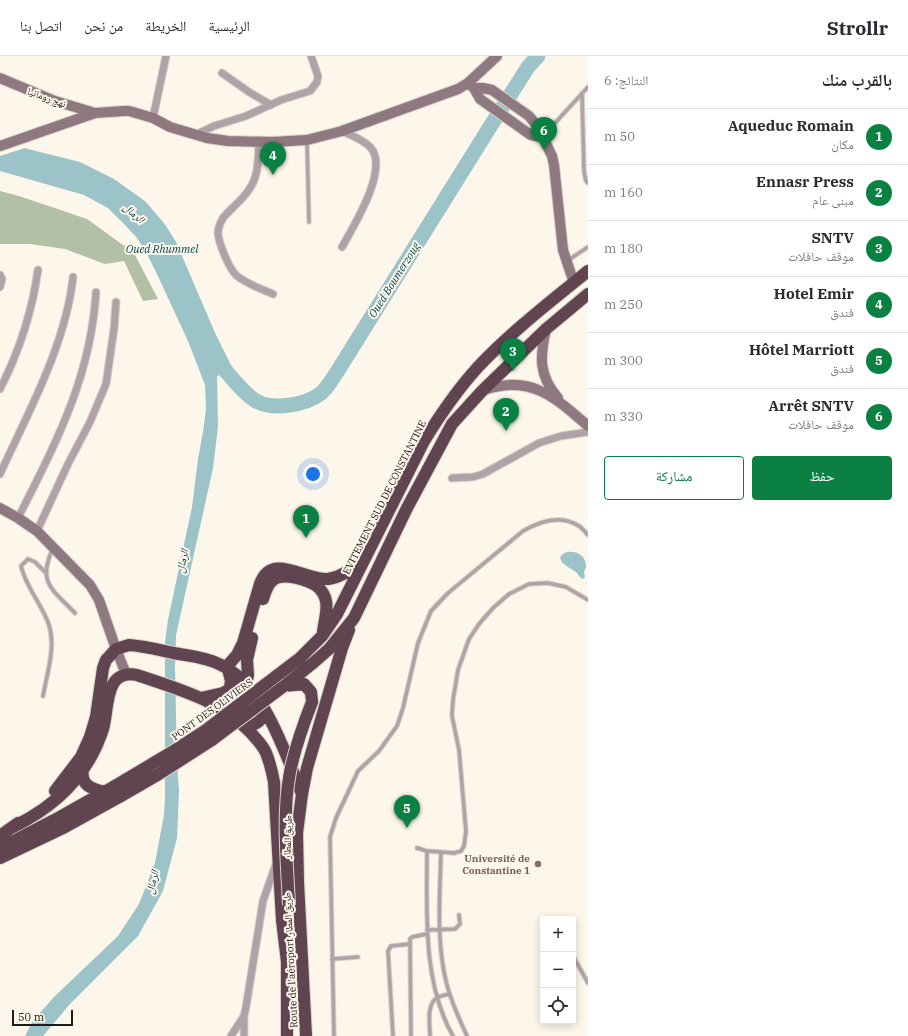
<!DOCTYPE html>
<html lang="ar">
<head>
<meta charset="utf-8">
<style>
	body { margin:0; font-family:"IBM Plex Serif","Noto Naskh Arabic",serif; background:#f2f2f3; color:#2b2b33; direction:rtl }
	.controls { position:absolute; right:12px; bottom:12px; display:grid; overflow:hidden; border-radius:4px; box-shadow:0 2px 10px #0003 }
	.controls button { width:36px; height:36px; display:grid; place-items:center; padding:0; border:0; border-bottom:1px solid #e1e1e2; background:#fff; color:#2b2b33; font:20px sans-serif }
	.scale { position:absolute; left:12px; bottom:10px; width:61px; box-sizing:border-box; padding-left:4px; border:2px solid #1e1b18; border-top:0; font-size:11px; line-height:14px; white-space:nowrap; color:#1e1b18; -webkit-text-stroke:3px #fdf6eb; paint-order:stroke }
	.you { position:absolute; left:313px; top:418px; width:14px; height:14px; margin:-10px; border:3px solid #fff; border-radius:50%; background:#1a73e8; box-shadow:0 0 0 6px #1a73e833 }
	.badge { display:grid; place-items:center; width:26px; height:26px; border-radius:50%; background:#0b8043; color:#fff; font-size:13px; font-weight:700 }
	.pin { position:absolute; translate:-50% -33px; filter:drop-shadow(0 1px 2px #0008) }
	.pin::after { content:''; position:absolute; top:21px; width:14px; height:12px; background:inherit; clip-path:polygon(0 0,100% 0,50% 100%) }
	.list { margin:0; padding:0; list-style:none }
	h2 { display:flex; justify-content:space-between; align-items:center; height:52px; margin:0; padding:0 16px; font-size:17px }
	h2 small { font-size:13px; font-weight:400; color:#7c7c81 }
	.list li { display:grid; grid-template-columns:26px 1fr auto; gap:12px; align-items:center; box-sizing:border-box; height:56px; padding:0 16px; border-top:1px solid #e1e1e2 }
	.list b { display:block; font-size:15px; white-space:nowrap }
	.list p { margin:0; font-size:13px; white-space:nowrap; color:#7c7c81 }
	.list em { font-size:13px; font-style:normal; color:#7c7c81 }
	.actions { display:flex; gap:8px; padding:12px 16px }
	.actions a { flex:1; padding:9px 0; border:1px solid #0b8043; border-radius:4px; text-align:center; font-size:14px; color:#0b8043 }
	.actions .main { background:#0b8043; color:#fff }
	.icon { flex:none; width:22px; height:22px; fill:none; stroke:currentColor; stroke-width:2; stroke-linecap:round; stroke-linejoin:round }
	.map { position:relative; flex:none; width:588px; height:980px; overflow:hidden; direction:ltr }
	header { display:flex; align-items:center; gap:24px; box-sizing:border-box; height:56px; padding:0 20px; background:#fff; border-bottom:1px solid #e1e1e2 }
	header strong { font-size:19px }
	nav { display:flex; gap:22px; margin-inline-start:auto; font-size:14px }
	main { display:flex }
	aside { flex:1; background:#fff }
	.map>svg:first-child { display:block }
	.forest { fill:#b2c1a5 }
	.water { fill:#9cc3c8 }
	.pier { fill:#fdf6eb }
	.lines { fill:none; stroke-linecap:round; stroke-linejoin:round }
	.river { stroke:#9cc3c8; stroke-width:15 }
	.lane-casing { stroke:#d9d3c9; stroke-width:5.5 }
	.street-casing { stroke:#d9d3c9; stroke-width:9 }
	.secondary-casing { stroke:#d9d3c9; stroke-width:12 }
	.highway-casing { stroke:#d9d3c9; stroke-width:14 }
	.lane { stroke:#b1a2a7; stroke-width:3.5 }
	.street { stroke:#b1a2a7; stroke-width:7 }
	.secondary { stroke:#8e7981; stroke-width:10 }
	.highway { stroke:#60444f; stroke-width:12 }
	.highway-bridge-casing { stroke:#d9d3c9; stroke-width:14; stroke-linecap:butt }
	.highway-bridge { stroke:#60444f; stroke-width:12 }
	.education-dot { fill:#8d6e63; stroke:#fdf6eb; stroke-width:1.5 }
	.labels { text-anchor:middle; stroke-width:4; stroke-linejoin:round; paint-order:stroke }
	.street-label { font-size:10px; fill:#1e1b18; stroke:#fdf6eb }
	.education-label { font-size:10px; font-weight:bold; fill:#785e54; stroke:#fdf6eb; text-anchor:end }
	.water-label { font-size:11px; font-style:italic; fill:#003f45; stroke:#fdf6eb }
</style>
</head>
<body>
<header>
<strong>Strollr</strong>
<nav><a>الرئيسية</a><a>الخريطة</a><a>من نحن</a><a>اتصل بنا</a></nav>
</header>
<main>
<aside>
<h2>بالقرب منك<small>النتائج: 6</small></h2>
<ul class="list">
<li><span class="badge">1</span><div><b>Aqueduc Romain</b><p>مكان</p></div><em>50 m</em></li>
<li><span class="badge">2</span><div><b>Ennasr Press</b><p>مبنى عام</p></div><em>160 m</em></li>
<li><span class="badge">3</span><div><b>SNTV</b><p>موقف حافلات</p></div><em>180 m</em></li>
<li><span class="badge">4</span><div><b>Hotel Emir</b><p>فندق</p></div><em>250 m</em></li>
<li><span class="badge">5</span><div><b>Hôtel Marriott</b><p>فندق</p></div><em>300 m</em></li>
<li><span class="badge">6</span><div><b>Arrêt SNTV</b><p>موقف حافلات</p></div><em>330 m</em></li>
</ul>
<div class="actions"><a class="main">حفظ</a><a>مشاركة</a></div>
</aside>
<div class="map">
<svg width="588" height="980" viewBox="0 0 588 980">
	<rect width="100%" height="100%" fill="#fdf6eb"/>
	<path class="forest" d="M0,135l19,5 68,23 47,34 24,46 -15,2 -19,-40 -19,3 -40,-15 -35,-5h-30z"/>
	<path class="water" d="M0,86l80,20 34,17 31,22 19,22 12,19 40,93 20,40 -8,5 -5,-6 -6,2 1,51 -5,41 -37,167 -1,32 2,96 2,27 -2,48 -14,53 -25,45 -68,68 -27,32h-18l7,-14 22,-25 64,-61 21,-32 16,-41 9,-48 1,-17v-157l3,-21 24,-113 6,-48 5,-27 3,-23 -1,-24 -17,-44 -32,-69 -10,-20 -9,-14 -12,-13 -17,-17 -24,-13 -84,-24z
		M567,496c10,-1 19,3 19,15l-2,5 1,5 -2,2c-4,-2 -4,-4 -7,-7 -6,-4 -26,-13 -9,-20z"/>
	<path class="pier" d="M3,85l25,6 -28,9v-14z"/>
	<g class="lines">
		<path class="river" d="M219,307c9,10 26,33 39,39 17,8 47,3 62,-8 7,-5 12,-15 17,-22l151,-242 40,-63 10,-11"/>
		<g class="lane-casing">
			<path id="lane" d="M582,37l2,79 2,9 2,2
				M544,79l44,-48
				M307,85l2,81
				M567,205l21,-14
				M53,492c-16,35 -1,41 22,65
				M43,640c4,-22 13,-49 6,-71 -7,-21 -23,-37 -28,-59l7,-7 7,3 11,11
				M417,792l10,3 27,2 7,-2 3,-5 2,-15 -7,-81 -7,-34 1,-16 5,-30 11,-31 10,-15 14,-16 16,-14 20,-10 19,-1 18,4 22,13
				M427,795c0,60 -5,131 26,185
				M441,796c-1,41 -5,89 5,129 4,19 13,37 21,55
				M427,874l28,-1 5,-5 -1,-9
				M573,900l15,27
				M332,903l26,-2
				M334,980l-4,-199 6,-19 22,-47 21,-20 18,-25 6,-18 15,-65 13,-32 17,-18 75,-62c17,-10 38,-17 56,-5 3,2 6,6 9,9
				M393,980l-5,-85 3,-5 19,-2
				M411,980l-1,-97 2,-2 15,-3
				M430,980c0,-10 -4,-32 7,-38 3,-2 8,-3 12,-4"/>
		</g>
		<g class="street-casing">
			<path id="street" d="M222,17l27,19 22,13
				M153,62l13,-62
				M195,79l19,-9 32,-10 35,-16 29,-9 7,-9 1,-6 -7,-20
				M259,86c-1,15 0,33 -9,46 -7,12 -19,20 -27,30 -3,5 -5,10 -5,15 1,11 11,36 19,43 10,8 24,13 36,18
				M342,191c11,-20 47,-77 29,-99 -7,-8 -20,-13 -29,-17
				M0,219l2,4 -2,8
				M0,333c19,-37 32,-77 38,-119
				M0,418c28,-61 66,-130 73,-197
				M452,422l21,-1 10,-3 56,-31 22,-7 27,-4
				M18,462c38,-75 73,-141 78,-226
				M37,475l31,-67 22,-42 16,-38 8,-55 2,-27
				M244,960v20
				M231,980l13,-20 2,-9 17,-106 13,-37"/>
		</g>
		<g class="secondary-casing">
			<path id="secondary" d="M0,22l55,23 40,12
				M469,28l5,4 6,11 45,32 6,4 11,2
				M474,32h9l9,2 37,26 9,11 14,29 2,9 9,85 11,33
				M0,90l95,-33 29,-2h5l24,7 17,9 37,11 21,3 44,1 35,-2 35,-9 116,-42 10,-6 29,-27
				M546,273c-6,27 -8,46 12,69
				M484,334c46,-16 71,7 104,36
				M0,452l18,10 19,13 53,54 9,15 17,49 10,25"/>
		</g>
		<g class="highway-casing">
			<path id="highway" d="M263,543c2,-7 4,-14 10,-19 10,-8 37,0 46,8 3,3 6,8 7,13 2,10 -2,21 -3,31
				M279,618l21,-16 22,-22 15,-22 87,-173c16,-26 33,-51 54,-74 33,-35 72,-65 110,-96
				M284,630l29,-23 16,-14 25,-31 53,-110 45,-84 30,-33 64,-62 42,-35
				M284,630l20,-2 7,8 1,10
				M201,642l22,-5 24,-13 1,-5 -1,-15 5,-22
				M228,656v-13l3,-18 -3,-12 1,-5 8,-9 6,-12 17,-59c12,-33 45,-3 68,-5 14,-2 25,-10 34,-20
				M245,670c11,0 17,-5 20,-16
				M83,714c-3,15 9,19 21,22
				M55,735l26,-34 9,-20 6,-20 7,-49 3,-8 10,-11 13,-4c15,1 30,5 45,8 15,3 31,4 45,11 45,20 65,87 83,130
				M13,771c43,-21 75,-51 90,-98 4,-14 3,-32 10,-45 5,-9 15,-11 24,-9 41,14 83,25 114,58 5,6 12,12 15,20 4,9 6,19 8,29l8,138 5,42
				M0,780l18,-13
				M0,792l58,-30 57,-32
				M0,802l65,-31 56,-31
				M287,980v-82
				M306,980l-8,-154 -1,-49 5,-39 5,-26 35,-120 7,-18"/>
		</g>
		<use href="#lane" class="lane"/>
		<use href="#street" class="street"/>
		<use href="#secondary" class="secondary"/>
		<use href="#highway" class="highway"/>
		<g class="highway-bridge-casing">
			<path id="highway-bridge" d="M115,730l57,-34 34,-22 73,-56
				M121,740l38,-22 53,-34 72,-54
				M289,849c-2,-43 -7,-91 1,-133 5,-24 13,-47 22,-70"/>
		</g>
		<use href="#highway-bridge" class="highway-bridge"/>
	</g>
	<circle class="education-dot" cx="538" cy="808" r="4"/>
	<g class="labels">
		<g class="street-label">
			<text transform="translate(47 41) rotate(20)" y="4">نهج رومانيا</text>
			<text transform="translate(384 441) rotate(-63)" y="4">EVITEMENT SUD DE CONSTANTINE</text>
			<text transform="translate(212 653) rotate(-36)" y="4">PONT DES OLIVIERS</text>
			<text transform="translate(287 781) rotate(-88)" y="4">طريق المطار</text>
			<text transform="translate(290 904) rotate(-93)" y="4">Route de l'aéroport طريق المطار</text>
		</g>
		<g class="education-label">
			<text x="530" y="806">Université de<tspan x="530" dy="12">Constantine 1</tspan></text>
		</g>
		<g class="water-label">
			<text transform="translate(134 157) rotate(42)" y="4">الرمال</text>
			<text x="162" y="197">Oued Rhummel</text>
			<text transform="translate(394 224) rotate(-58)" y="4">Oued Boumerzoug</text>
			<text transform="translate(182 505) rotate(-78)" y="4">الرمال</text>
			<text transform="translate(152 826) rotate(-76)" y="4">الرمال</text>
		</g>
	</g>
</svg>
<div class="controls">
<button>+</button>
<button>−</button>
<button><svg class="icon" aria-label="locate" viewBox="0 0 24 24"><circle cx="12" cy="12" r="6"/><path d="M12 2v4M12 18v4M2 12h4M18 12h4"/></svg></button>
</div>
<div class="scale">50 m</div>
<div class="you"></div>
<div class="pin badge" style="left:306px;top:482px">1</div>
<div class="pin badge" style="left:506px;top:375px">2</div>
<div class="pin badge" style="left:513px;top:315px">3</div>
<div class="pin badge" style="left:273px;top:119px">4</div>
<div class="pin badge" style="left:407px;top:772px">5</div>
<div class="pin badge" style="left:544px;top:94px">6</div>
</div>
</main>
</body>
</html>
